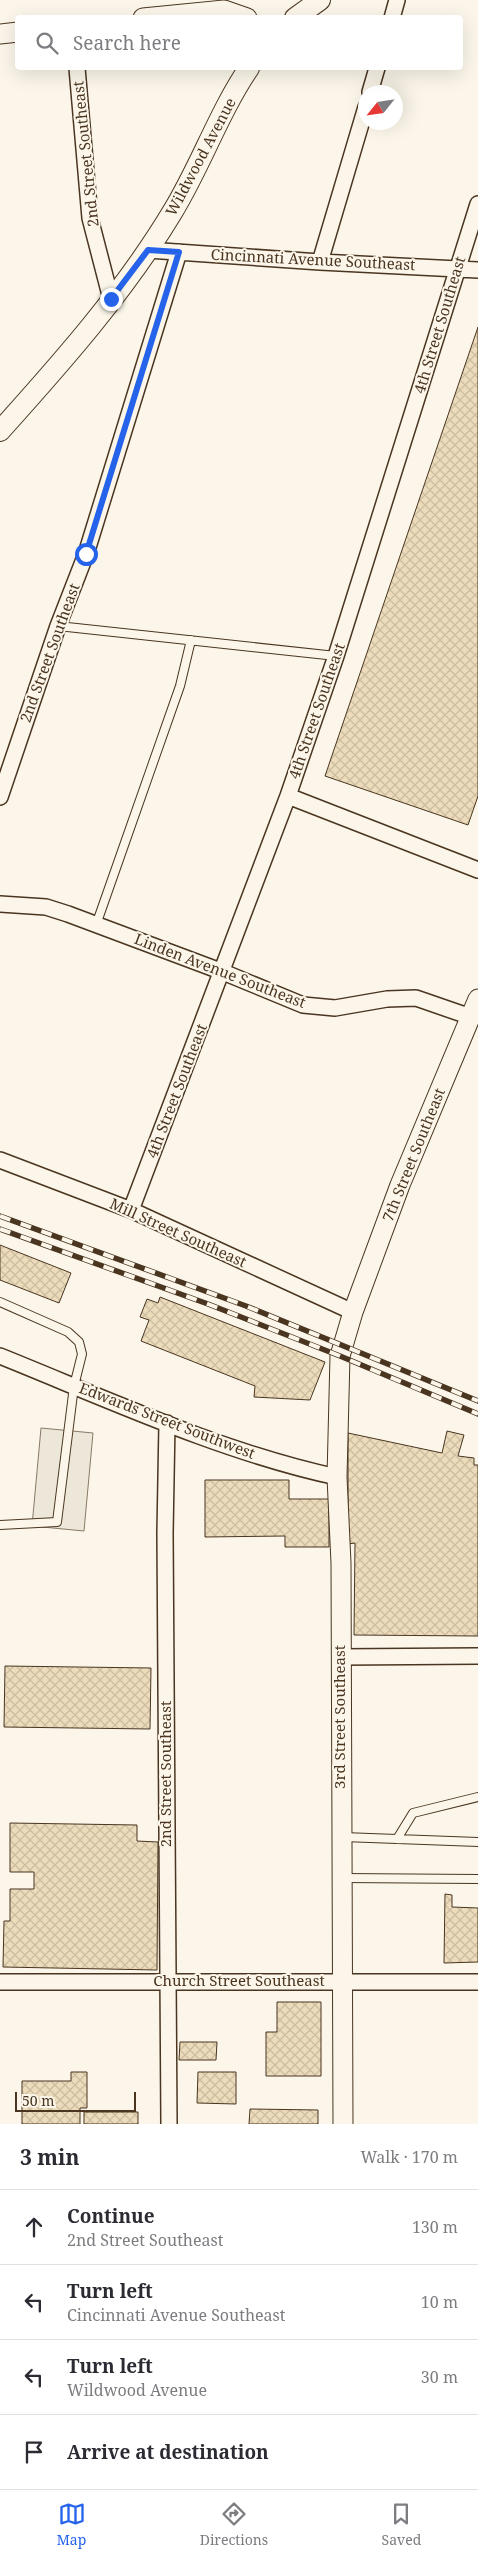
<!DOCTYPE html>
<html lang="en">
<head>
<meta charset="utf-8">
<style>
	body { margin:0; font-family:"Noto Serif",serif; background:#f7f7f7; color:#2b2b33 }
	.compass { position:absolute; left:358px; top:85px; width:45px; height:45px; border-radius:50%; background:#fff; box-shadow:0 5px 20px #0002; rotate:240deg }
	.scale { position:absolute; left:15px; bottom:12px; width:121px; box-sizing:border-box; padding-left:5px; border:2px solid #4a3520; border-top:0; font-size:14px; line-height:18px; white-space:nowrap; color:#4a3520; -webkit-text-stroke:4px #fbf6e9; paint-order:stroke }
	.stop { position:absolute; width:15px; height:15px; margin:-11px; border:4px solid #2563eb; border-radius:50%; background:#fff }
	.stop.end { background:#2563eb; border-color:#fff; box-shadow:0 1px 5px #0008 }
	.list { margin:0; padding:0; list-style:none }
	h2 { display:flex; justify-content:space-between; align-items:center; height:65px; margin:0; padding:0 20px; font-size:21px }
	h2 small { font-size:16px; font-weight:400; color:#7c7c81 }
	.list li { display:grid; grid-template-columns:32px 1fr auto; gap:15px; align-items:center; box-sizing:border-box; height:75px; padding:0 20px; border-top:1px solid #e1e1e2 }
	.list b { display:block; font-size:19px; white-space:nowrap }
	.list p { margin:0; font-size:16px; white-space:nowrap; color:#7c7c81 }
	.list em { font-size:16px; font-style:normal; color:#7c7c81 }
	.icon { flex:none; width:28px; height:28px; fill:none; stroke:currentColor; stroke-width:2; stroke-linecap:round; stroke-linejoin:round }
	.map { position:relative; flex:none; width:478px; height:2124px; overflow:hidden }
	.search { position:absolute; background:#fff; box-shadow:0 5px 20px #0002; left:15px; right:15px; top:15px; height:55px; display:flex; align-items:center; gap:12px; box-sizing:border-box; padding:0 18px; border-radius:5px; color:#7c7c81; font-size:19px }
	.sheet { height:365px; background:#fff }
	nav { display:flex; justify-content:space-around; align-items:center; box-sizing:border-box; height:70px; border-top:1px solid #e1e1e2; background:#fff; font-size:14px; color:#7c7c81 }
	nav a { display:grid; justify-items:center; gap:2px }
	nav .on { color:#2563eb }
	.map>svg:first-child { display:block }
	.parking { fill:#ede7d9; stroke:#887966 }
	.building { fill:url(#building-cross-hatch); stroke:#4a3520 }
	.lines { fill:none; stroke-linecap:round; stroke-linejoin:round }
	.service-casing { stroke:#4a3520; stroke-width:10 }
	.minor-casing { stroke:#4a3520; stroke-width:18 }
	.tertiary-casing { stroke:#4a3520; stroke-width:21 }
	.secondary-casing { stroke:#4a3520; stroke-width:22 }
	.service { stroke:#fbf6e9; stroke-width:8 }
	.minor { stroke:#fbf6e9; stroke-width:15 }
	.tertiary { stroke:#fbf6e9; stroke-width:19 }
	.secondary { stroke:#fbf6e9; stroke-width:20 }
	.rail-casing { stroke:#4a3520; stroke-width:5.5 }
	.rail { stroke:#fbf6e9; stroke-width:4; stroke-dasharray:11; stroke-linecap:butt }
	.route { stroke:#2563eb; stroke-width:6 }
	.labels { text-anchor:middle; stroke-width:4; stroke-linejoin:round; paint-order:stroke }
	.street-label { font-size:15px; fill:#4a3520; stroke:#fbf6e9 }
</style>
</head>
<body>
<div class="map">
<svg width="478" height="2124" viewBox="0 0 478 2124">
	<defs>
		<pattern id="building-cross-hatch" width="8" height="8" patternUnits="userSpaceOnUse" patternTransform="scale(1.25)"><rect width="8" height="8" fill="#ecdcbc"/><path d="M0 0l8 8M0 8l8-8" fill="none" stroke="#ccbda1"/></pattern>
	</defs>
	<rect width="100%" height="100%" fill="#fbf6e9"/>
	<path class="parking" d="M41,1428l52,5 -9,98 -52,-5z"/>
	<path class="building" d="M478,327v469l-10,29 -143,-49z
		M0,1245l71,28 -12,30 -59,-23z
		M160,1297l165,65 -15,38 -56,-3 1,-11 -114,-45 8,-21 -9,-3 7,-18 11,4z
		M447,1431l17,4 -6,21 16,2v7h4v171l-124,-1 1,-92 -7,1v-111l94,20z
		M205,1480h84v19h40v48h-44v-11l-80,1z
		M5,1666l146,2 -1,61 -146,-2z
		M10,1823l127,2v16l21,1 -1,128 -154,-3 1,-46h6v-32h24v-17h-24z
		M445,1894l7,1v12l26,1v54l-34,1z
		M277,2002h44v74h-55v-44h11z
		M180,2042h37l-1,18h-37z
		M71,2072h16v36h-7v16h-58v-43h49z
		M198,2072h38v32l-39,-1z
		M250,2109l68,1v14h-69z
		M84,2112h54v12h-54z"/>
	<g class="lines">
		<g class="service-casing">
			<path id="service" d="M58,626l278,30
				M96,925l84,-239 11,-46
				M0,1302l68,30 11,10 3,12 -8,32 -17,136 -57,3
				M343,1837l135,5
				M397,1839l16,-26 65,-16
				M342,1878l136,1"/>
		</g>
		<g class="minor-casing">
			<path id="minor" d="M392,18l5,-18
				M77,68l13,150 21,81
				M370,92l7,-24
				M148,250l172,12 158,8
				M320,262l46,-155
				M288,796l190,74
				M0,797l58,-171 28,-72 93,-302
				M0,904l46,3 22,7 155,58 80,33 32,3 52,-9 29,-1 55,19
				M0,1160l131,50 222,102
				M131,1210l157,-414 48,-140 142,-452
				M0,1356c107,43 224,97 337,121
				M167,1423l-2,110 4,591
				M341,1657l137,-1
				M0,1982h478"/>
		</g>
		<g class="tertiary-casing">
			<path id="tertiary" d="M143,18l81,-8 23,8
				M0,34l18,-2
				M343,2124l-2,-561 -4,-86 3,-121 13,-44 47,-127 78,-186"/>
		</g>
		<g class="secondary-casing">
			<path id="secondary" d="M295,18l25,-18
				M0,431c62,-69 125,-140 173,-220 28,-46 46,-99 76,-143"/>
		</g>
		<use href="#service" class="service"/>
		<use href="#minor" class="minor"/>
		<use href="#tertiary" class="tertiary"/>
		<use href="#secondary" class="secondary"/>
		<g class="rail-casing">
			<path id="rail" d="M0,1216l246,90 232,95
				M0,1229l208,75 132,52 138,58"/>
		</g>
		<use href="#rail" class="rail"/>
	</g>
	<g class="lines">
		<path class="route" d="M86,554l93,-302 -31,-2 -37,49"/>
	</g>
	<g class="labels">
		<g class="street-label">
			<text transform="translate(86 154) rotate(-96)" y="5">2nd Street Southeast</text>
			<text transform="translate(201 157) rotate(-62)" y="5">Wildwood Avenue</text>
			<text transform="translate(313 260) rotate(3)" y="5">Cincinnati Avenue Southeast</text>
			<text transform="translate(440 325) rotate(-73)" y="5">4th Street Southeast</text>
			<text transform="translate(50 653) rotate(-70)" y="5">2nd Street Southeast</text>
			<text transform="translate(317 711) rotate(-71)" y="5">4th Street Southeast</text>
			<text transform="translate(220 971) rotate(21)" y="5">Linden Avenue Southeast</text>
			<text transform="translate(177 1091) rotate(-69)" y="5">4th Street Southeast</text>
			<text transform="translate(414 1155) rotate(-68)" y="5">7th Street Southeast</text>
			<text transform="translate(178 1233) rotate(24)" y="5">Mill Street Southeast</text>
			<text transform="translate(167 1421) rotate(21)" y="5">Edwards Street Southwest</text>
			<text transform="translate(340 1717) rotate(-90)" y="5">3rd Street Southeast</text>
			<text transform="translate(166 1774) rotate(-90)" y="5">2nd Street Southeast</text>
			<text x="239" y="1986">Church Street Southeast</text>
		</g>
	</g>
</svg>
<svg class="compass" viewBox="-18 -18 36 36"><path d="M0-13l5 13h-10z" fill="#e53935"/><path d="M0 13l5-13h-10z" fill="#7c7c81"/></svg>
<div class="scale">50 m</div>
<div class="stop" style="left:86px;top:554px"></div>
<div class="stop end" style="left:111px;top:299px"></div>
<div class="search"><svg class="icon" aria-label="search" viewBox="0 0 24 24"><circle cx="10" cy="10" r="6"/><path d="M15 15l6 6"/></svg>Search here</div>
</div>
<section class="sheet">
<h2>3 min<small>Walk · 170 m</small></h2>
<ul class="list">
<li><svg class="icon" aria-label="ahead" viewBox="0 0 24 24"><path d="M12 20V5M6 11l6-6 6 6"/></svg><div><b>Continue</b><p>2nd Street Southeast</p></div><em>130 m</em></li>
<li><svg class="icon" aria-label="left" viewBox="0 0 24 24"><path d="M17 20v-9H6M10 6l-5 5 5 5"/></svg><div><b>Turn left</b><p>Cincinnati Avenue Southeast</p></div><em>10 m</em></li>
<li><svg class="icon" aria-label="left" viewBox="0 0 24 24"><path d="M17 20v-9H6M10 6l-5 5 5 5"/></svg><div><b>Turn left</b><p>Wildwood Avenue</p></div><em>30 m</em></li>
<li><svg class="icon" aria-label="arrive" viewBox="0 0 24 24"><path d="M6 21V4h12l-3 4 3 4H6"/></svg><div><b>Arrive at destination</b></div></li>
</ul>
</section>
<nav>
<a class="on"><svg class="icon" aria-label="map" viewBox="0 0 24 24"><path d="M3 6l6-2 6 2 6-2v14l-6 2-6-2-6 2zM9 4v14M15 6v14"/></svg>Map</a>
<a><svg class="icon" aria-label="directions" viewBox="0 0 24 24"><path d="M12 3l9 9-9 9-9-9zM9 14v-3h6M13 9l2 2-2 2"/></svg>Directions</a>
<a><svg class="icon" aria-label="saved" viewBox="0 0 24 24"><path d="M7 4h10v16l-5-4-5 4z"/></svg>Saved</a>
</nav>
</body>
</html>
